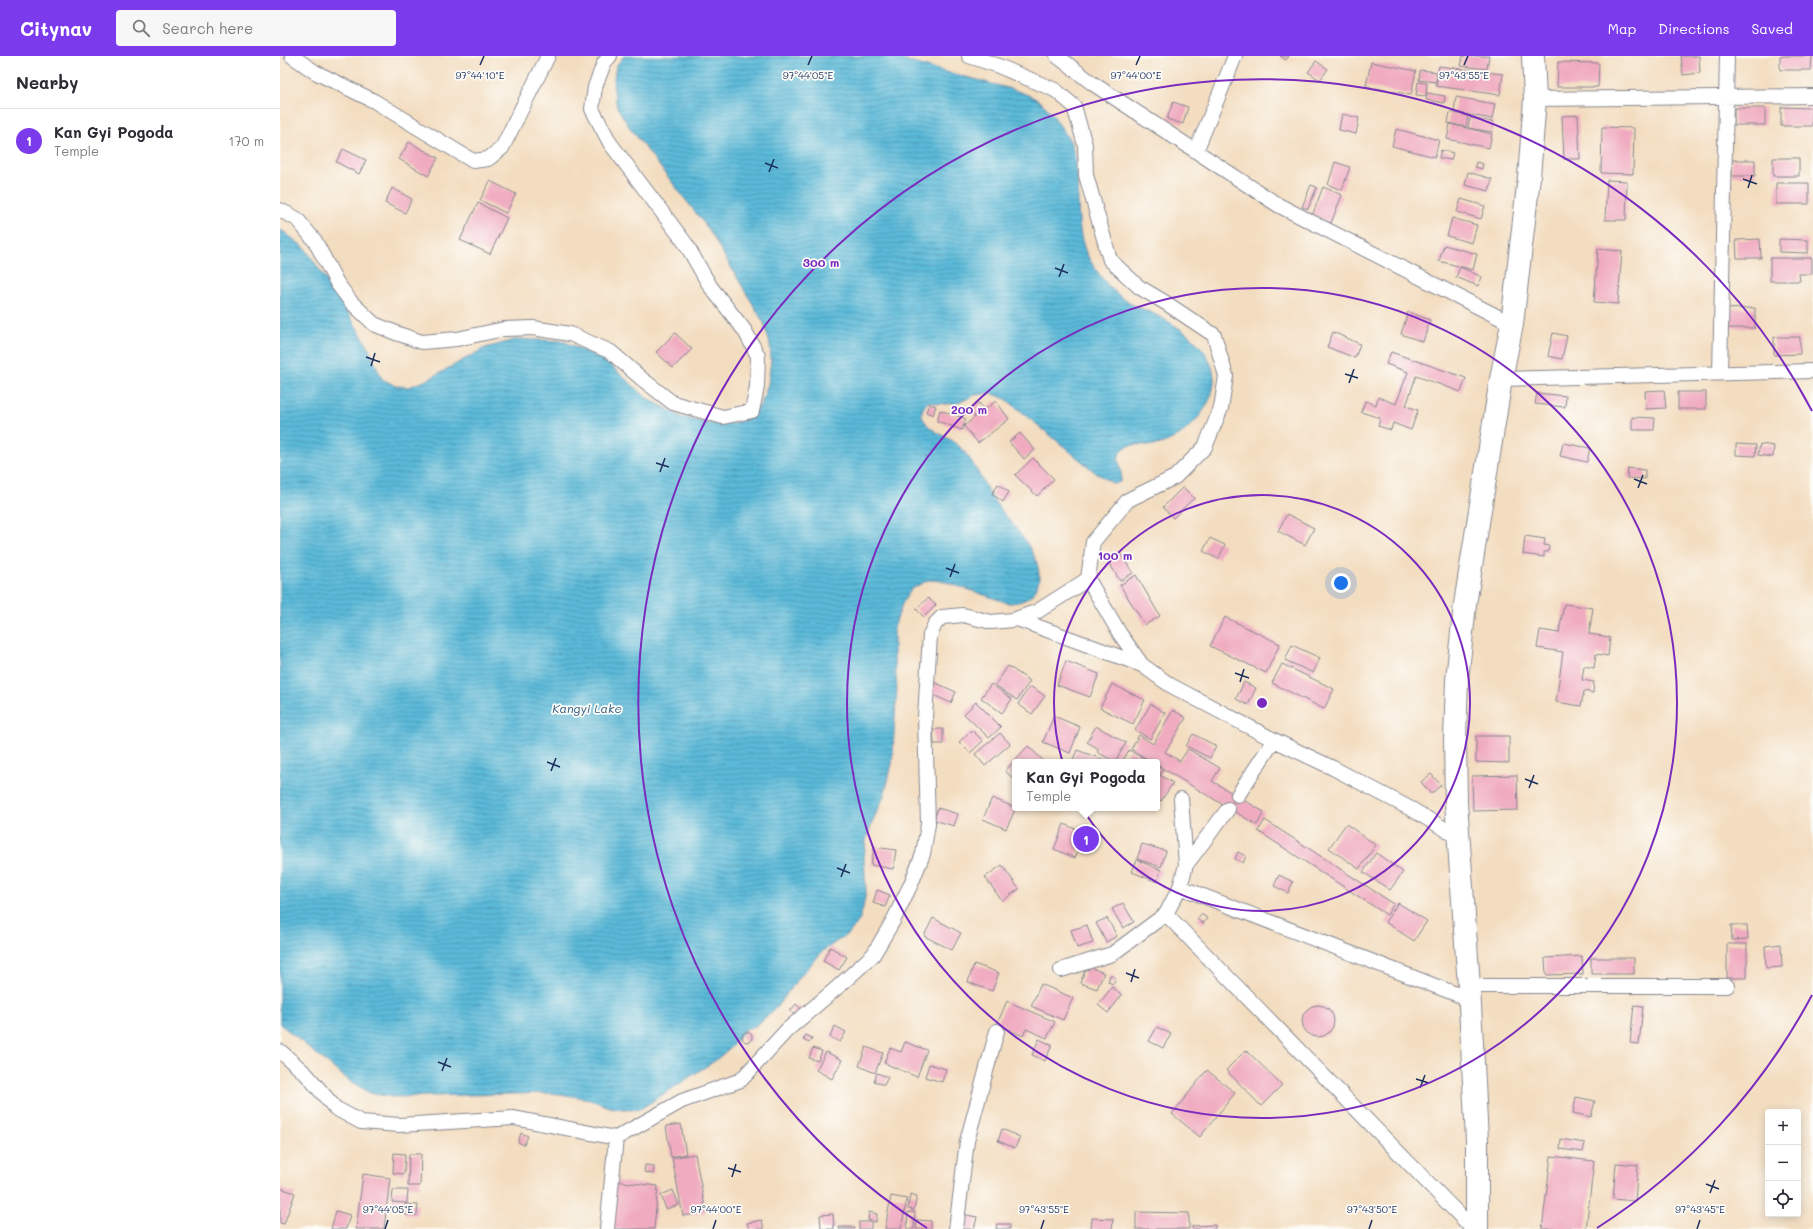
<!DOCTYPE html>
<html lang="en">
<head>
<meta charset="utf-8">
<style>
	body { margin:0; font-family:Mali,sans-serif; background:#f7f7f7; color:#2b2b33 }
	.controls { position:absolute; right:12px; bottom:12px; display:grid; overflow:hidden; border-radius:4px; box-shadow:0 2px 10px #0003 }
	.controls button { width:36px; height:36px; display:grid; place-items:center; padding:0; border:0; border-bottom:1px solid #e1e1e2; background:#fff; color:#2b2b33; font:20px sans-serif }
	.you { position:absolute; left:1061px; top:527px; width:14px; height:14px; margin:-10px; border:3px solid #fff; border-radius:50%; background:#1a73e8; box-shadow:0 0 0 6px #1a73e833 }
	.badge { display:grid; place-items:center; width:26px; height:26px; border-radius:50%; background:#7c3aed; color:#fff; font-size:13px; font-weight:700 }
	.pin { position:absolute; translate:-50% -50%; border:2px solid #fff; box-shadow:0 1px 4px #0006 }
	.popup { position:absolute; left:732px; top:703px; width:148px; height:52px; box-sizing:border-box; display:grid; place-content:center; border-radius:4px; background:#fff; filter:drop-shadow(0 1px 3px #0005); font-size:13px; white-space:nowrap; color:#7c7c81 }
	.popup b { font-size:15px; color:#2b2b33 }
	.popup::after { content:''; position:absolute; left:50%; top:100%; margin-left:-8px; border:8px solid transparent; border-top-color:#fff }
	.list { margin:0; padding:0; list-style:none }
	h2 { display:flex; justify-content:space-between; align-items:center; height:52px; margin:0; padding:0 16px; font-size:17px }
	h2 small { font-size:13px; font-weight:400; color:#7c7c81 }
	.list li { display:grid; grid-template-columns:26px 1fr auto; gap:12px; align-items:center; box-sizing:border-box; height:64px; padding:0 16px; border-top:1px solid #e1e1e2 }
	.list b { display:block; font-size:15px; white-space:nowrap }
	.list p { margin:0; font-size:13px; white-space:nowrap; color:#7c7c81 }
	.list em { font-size:13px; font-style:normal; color:#7c7c81 }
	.icon { flex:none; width:22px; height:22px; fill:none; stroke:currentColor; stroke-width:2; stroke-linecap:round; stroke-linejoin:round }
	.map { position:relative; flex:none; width:1533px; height:1173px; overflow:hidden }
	header { display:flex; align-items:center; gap:24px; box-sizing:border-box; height:56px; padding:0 20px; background:#7c3aed; color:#fff }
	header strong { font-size:19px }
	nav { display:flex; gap:22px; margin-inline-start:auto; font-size:14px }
	.search { width:280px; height:36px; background:#f7f7f7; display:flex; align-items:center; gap:10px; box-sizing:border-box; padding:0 14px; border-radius:4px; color:#7c7c81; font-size:15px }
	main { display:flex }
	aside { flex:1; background:#fff }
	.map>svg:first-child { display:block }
	.water { fill:url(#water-rules); stroke:#3b749c }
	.building { fill:#f0abc0 }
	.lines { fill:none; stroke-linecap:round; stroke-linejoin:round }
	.minor-casing { stroke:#87868f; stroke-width:16 }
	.trunk-casing { stroke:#87868f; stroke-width:24 }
	.minor { stroke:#fff; stroke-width:14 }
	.trunk { stroke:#fff; stroke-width:22 }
	.ticks { fill:none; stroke:#1b2f5e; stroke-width:1.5 }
	.ring { fill:none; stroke:#7b2cbf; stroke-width:2 }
	.labels { text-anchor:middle; stroke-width:3.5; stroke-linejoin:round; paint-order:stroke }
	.water-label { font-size:12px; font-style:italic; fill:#2e5983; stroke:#fdfcf7 }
	.ticks-label { font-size:10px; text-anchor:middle; fill:#1b2f5e; stroke:#fdfcf7; stroke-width:3.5; stroke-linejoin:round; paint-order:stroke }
	.centre { fill:#7b2cbf; stroke:#fdfcf7; stroke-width:2 }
	.ring-label { font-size:12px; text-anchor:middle; font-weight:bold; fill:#7b2cbf; stroke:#fdfcf7; stroke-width:3.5; stroke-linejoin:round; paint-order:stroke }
</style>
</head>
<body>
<header>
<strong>Citynav</strong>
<div class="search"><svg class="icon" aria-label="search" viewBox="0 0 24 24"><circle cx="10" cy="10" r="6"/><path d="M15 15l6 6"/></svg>Search here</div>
<nav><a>Map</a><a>Directions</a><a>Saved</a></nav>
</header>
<main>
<aside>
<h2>Nearby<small></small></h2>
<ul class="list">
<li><span class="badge">1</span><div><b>Kan Gyi Pogoda</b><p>Temple</p></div><em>170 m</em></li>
</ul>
</aside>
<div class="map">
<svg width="1533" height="1173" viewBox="0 0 1533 1173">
	<defs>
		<pattern id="water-rules" width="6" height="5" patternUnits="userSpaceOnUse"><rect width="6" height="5" fill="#5bbad9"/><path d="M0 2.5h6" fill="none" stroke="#4a98b3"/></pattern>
	</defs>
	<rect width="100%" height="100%" fill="#fdfcf7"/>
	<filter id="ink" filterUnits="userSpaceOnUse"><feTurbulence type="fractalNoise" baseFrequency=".025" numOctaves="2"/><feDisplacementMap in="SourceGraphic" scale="8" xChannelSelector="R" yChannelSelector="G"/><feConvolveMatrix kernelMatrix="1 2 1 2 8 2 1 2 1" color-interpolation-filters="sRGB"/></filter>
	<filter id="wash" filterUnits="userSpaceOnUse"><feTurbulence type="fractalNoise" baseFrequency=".012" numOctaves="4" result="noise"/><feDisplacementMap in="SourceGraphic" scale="16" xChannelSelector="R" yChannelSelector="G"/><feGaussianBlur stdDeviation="0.9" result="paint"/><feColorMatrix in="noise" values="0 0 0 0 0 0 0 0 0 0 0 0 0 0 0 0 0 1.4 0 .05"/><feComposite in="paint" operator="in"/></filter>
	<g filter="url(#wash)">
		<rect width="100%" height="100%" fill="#f3ddc0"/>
		<path class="water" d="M344,0h266c29,9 58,17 88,24 16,5 43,10 58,19 10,6 18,17 24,27 4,6 10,13 12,20 12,37 -2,82 19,116 9,15 23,32 39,41 7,5 17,7 24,11 26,13 57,32 60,63 2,28 -28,60 -54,67 -12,4 -28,-4 -38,6 -9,9 3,19 -2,32l-6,2 -18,-11 -90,-74 -15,-6 -16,2 -17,8 -13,1 -17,-2c-5,5 -9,11 -4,18 7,13 23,15 34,25 16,15 23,35 34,53 15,23 59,61 44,91 -6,11 -16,14 -28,14l-65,-22 -15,-1 -17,9 -9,15 -8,24v29l3,31 -5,76 -8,32 -11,24 -7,20 -2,18 2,33 -3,17 -4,13 -10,12 -26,18 -21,23 -27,35 -18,16 -14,6 -11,15 -16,14 -74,48 -12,2 -20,-3 -25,-9 -33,-5 -160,4 -22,-4 -22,-13 -68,-56v-795l25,19 38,57 23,38 16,36 14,7 13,1 18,-7 58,-32 33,-9 45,2 43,20 41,37 34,19 30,7 22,-1 16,-6 12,-13 7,-20 3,-24 -1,-16 -6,-21 -55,-93 -79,-102 -13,-21 -4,-22 3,-19z"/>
		<g id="blocks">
			<path class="building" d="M1000,0h9l-3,4z
				M1183,0h26l-2,13 -26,-3z
				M1401,0h18l1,17 -17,2z
				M1500,0h32l-1,14h-31z
				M1036,5l12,8 -8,11 -12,-8z
				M1091,6l45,9 -5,24 -45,-9z
				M1278,6l41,1 -1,24h-41z
				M1159,10l64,8 -3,21 -64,-9z
				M1140,14l17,2 -1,10 -17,-2z
				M1138,26l9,1 -1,13 -10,-1z
				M1147,37l18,3 -1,7 -18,-3z
				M1176,41l39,7 -3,15 -38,-7z
				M893,46l15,5 -5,17 -16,-5z
				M1501,51l31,1v18h-31z
				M1454,52h31v17h-31z
				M1170,56l18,4 -2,11 -18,-4z
				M1062,58l17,4 -3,16 -17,-4z
				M1298,59l2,44h-16l-2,-43z
				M1190,62l24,4 -2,10 -24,-4z
				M1170,68l42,10 -3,14 -42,-9z
				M1322,71l32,1 -1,46 -32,-1z
				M1116,73l43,11 -4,17 -43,-11z
				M129,86l29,16 -10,18 -29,-17z
				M63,93l23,11 -7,14 -23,-12z
				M1161,94l12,3 -2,7 -12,-2z
				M1493,102h26v18h-26z
				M1452,104h23v16h-23z
				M1055,106l15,5 -8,23 -14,-5z
				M1196,106l7,2 -1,5 -7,-2z
				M1188,116l24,7 -3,12 -24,-6z
				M1327,124l20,1 -1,39h-21z
				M210,125l26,13 -10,19 -26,-13z
				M1496,127h33v21h-33z
				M1031,129l6,2 -9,22 -6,-2z
				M1043,131l19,8 -11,28 -19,-7z
				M112,132l20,11 -7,14 -20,-10z
				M1181,143l24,7 -4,13 -24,-7z
				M198,147l29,15 -17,36 -30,-14z
				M1172,162l25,7 -5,18 -25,-7z
				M1480,183l1,19h-24l-1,-18z
				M1499,183l29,1v13l-29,-1z
				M1164,189l33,9 -4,16 -34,-9z
				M1318,193l24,2 -4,53 -24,-2z
				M1490,202h42v16h-13l1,7h-30z
				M1180,211l22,10 -4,9 -22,-9z
				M1475,252v20h-29l-1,-19z
				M1128,256l22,8 -7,22 -22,-8z
				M1053,276l27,12 -5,14 -28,-11z
				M395,277l17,16 -19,19 -17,-16z
				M1273,277l14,3 -5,23 -14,-3z
				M1494,281h26v17l-26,1z
				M1111,296l75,26 -5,14 -45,-16 -10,30 12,4 -7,20 -18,-7 -2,7 -13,-4 2,-8 -19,-6 4,-11 11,4 2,-8 18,7 12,-32 -22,-8z
				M1384,334l2,18 -20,1 -1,-18z
				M1398,336h28v17h-28z
				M1257,337l29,3 -1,11 -30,-3z
				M716,345l13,18 -31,24 -14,-17 11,-9 -6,-7 10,-7 5,7z
				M649,348l7,2 -3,9 -7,-3z
				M660,354l26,9 -4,11 -25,-9z
				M1352,361l23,1 -1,12h-22z
				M740,377l15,17 -11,9 -15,-17z
				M1283,387l27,5 -3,14 -27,-6z
				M1456,388l20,1 -1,11 -19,-1z
				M1480,388l14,2 -1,11 -15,-2z
				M753,402l21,21 -17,17 -22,-21z
				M1348,412l17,2v9l-18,-1z
				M718,428l11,8 -6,10 -11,-8z
				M903,431l11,11 -21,20 -10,-11z
				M1007,458l27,14 -9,17 -27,-14z
				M1245,480l20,3 -1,6 5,1 -1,6h-4v5l-21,-3z
				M930,482l15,7 -7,14 -15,-8z
				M840,497l13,20 -13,8 -12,-20z
				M856,519l24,41 -15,9 -25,-40z
				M648,542l8,7 -12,12 -8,-8z
				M1284,548l29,4 -4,26 21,3 -2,19 -12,-2 -2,14 -10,-2 -2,14 12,2 -1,11 -9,-2 -3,15 -25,-4 7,-50 -26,-4 3,-18 19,3z
				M945,561l55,27 -14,29 -56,-27z
				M1012,589l28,13 -7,15 -28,-13z
				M786,605l33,13 -9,23 -33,-12z
				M1002,608l52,25 -10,20 -52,-26z
				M728,610l22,15 -13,19 -22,-15z
				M654,626l22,10 -5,11 -22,-10z
				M964,626l12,6 -8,17 -12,-6z
				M711,628l21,15 -10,14 -21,-15z
				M832,628l33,16 -12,24 -33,-16z
				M750,630l15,10 -13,18 -14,-10z
				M696,646l25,25 -12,11 -25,-24z
				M871,648l14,9 -15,26 -15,-9z
				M893,654l13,8 -21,34 15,9 8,-12 32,19 -8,13 52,31 -7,13 -100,-60v-3h-5l-21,-13 8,-14 14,9z
				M774,660l26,11 -10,26 -27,-11z
				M816,670l30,17 -11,19 -18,-10 2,-3 -12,-7z
				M653,673h10v15h-9z
				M692,674l11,11 -13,12 -11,-11z
				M720,677l10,11 -25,22 -10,-12z
				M913,678l23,12 -6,12 -24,-12z
				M1196,680h33v27l-33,-1z
				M748,690l17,16h-30v18l-10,-9z
				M797,694l33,12h-38z
				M849,694l21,12h-28z
				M877,710l6,4 -3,5 13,8 -12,18 -4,-2z
				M1151,718l10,11 -10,9 -10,-12z
				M1237,719l1,35 -45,1 -1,-35z
				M712,742l24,10 -10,21 -23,-10z
				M658,752l20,6 -4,12 -20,-6z
				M985,764l129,84 -7,11 -129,-84z
				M784,768l21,9 -10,25 -21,-9z
				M1066,768l30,21 -17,24 -30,-21z
				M862,788l24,7 -5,16 -24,-8z
				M594,791l22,3 -3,19 -22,-4z
				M958,796l8,4 -3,7 -8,-4z
				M1096,797l27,19 -13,18 -27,-18z
				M857,804l24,10 -4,12 -25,-10z
				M722,809l17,24 -17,12 -17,-24z
				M999,819l14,7 -5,11 -14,-7z
				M597,834l13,5 -5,12 -12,-4z
				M843,847l11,19 -11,6 -11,-19z
				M1118,847l29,18 -13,20 -29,-19z
				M921,858l6,4 -4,6 -6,-5z
				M653,862l28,15 -9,17 -28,-14z
				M827,862l10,18 -11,6 -10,-19z
				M807,869l6,18 -16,5 -6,-18z
				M1451,869h16l1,14 -16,1z
				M1447,888h20v34h-20z
				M1501,888l1,23 -16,1 -1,-22z
				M550,891l17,10 -8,13 -16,-9z
				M1302,900l1,18 -37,1 -1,-17z
				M1311,902h43v16h-43z
				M694,908l25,9 -7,18 -24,-9z
				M807,910l17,7 -7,16 -17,-6z
				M830,919l6,3 -3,6 -5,-2z
				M761,928l32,14 -10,22 -32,-14z
				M832,931l10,8 -14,18 -10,-8z
				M727,945l48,21 -8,16 -21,-9 -3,7 -26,-12z
				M516,948l5,5 -5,7 -6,-5z
				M1022 965a16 16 0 1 1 32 0a16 16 0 1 1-32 0Z
				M1354,949l9,1 -4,38 -9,-1z
				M555,970l11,6 -6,10 -10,-5z
				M877,971l14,7 -8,14 -14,-7z
				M462 981a5 5 0 1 1 10 0a5 5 0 1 1-10 0Z
				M526,979l6,3 -3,5 -6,-3z
				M759,983l13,6 -7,16 -13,-6z
				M625,986l22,8 -10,27 -33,-14 6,-15 11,4z
				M586,991l17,6 -8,20 -16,-7z
				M533,992l9,3 -4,10 -9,-3z
				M966,994l36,35 -21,21 -35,-36z
				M546,996l16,8 -10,19 -16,-9z
				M649,1008l17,5 -4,13 -17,-5z
				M927,1014l28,23 -35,44 -28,-23z
				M597,1017l11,4 -4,8 -10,-4z
				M1296,1041l19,4 -4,16 -18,-4z
				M401,1068l5,30 -15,3 -5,-31z
				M722,1073l18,8 -5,11 -17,-7z
				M241,1077l7,3 -4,9 -6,-3z
				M1281,1083l24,4 -2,9 -23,-3z
				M114,1097l11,1 -1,20 -11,-1z
				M129,1098h12l-1,32h-12z
				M415,1098l11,58 -23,4 -11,-58z
				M1271,1100l43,5 -8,68h-44z
				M1336,1107l22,2 -3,36 -22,-2z
				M365,1109l9,1 -1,8 -9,-2z
				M83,1118l27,4 -6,51h-28z
				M334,1125l44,5 -4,43h-44z
				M0,1132l15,5 -11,31 -4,-1z
				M113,1134h15l-1,13 -15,-1z
				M393,1134l6,15 -13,4 -5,-14z
				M630,1138l7,2 -3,14 -6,-1z
				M611,1140l16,3 -6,30h-16z
				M125,1148l13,1 -1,10h-12z
				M56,1155l14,4 -4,14h-15z
				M589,1156l8,2 -1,8 -8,-2z
				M628,1156h7l-1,17h-7z
				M856,1156l53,1v16h-53z
				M553,1158l1,15h-13l-1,-14z
				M682,1158l15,3 -3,12h-14z
				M812,1162l21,1 -1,10h-21z
				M482,1164l2,9h-15l-2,-6z
				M637,1164l14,1v8h-15z
				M579,1166h12v7h-12z
				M717,1168h13v5h-14z
				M935,1169v4h-23v-3z
				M559,1171h16v2h-16z"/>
		</g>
	</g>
	<g filter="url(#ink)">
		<use href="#blocks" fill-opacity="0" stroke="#87868f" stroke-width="1"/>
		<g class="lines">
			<g class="minor-casing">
				<path id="minor" d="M12,0l23,16 59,29 99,60 15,-2 14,-11 46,-92
					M689,0l27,9 59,25 19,16 11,39 1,30 24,85 29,27 27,16 48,32 12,41 -5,32 -16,39 -30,30 -47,23 -35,42 -5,37 32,55 22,31 28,20 104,55 59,28 80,42 45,27
					M777,0l35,27 186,122 234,119
					M1255,43l278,-3
					M916,95l39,-95
					M0,154l17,9 18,22 22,42 14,19 23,22 22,9 26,9 35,-3 47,-10 29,-1 37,6 41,18 31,27 31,24 50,14 29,-6 5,-24 1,-31 -13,-25 -35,-45 -24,-42 -76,-101 -18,-34 3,-22 9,-24 6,-7
					M1440,317l7,-317
					M1221,323l312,-8
					M737,563l125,46
					M958,739l36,-55
					M901,743l5,66 -6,22 -14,27 307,315
					M906,809l42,-56
					M900,831l289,112
					M781,914l51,-16 54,-40
					M1189,930h258
					M0,995l27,24 28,33 26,14 38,3 115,-7 102,20 66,-37 59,-21 46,-50 52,-44 34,-31 20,-34 18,-37 12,-30 5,-30 -3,-107 5,-82 5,-11 7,-7 21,-2 28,7 22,-2 25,-9 50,-32
					M327,1173l9,-91
					M676,1173l11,-88 30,-110"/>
			</g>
			<g class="trunk-casing">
				<path id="trunk" d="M1197,1173v-89l-8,-154 -13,-184 -1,-62 2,-60 8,-76 36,-225 11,-55 17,-147 6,-78 -2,-43"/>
			</g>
			<use href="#minor" class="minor"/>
			<use href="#trunk" class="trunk"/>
		</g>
	</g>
	<path class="ticks" d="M200,9l4,-9M528,9l4,-9M856,9l4,-9M1184,9l4,-9M485,107l13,5M489,116l5,-13M1463,123l14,5M1468,132l4,-13M775,212l13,5M779,221l5,-13M86,301l14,5M91,310l4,-13M1065,318l13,4M1069,327l5,-14M376,407l13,4M380,416l5,-14M1354,423l13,5M1358,432l5,-13M666,512l13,5M670,521l5,-13M955,617l14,5M960,626l4,-13M267,706l13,5M271,715l5,-13M1245,723l13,5M1249,732l5,-13M557,812l13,5M561,821l5,-13M846,917l13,5M851,926l4,-13M158,1006l13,5M162,1015l5,-13M1136,1023l13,4M1140,1032l5,-13M448,1112l13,4M452,1121l4,-13M1426,1128l13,5M1430,1137l5,-13M105,1173l3,-9M433,1173l3,-9M761,1173l3,-9M1089,1173l3,-9M1417,1173l3,-9"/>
	<g class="ring">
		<circle cx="982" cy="647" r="208"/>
		<circle cx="982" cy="647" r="415"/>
		<path d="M1532 939A623 623 0 0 1 1317 1172M647 1172A623 623 0 1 1 1532 355"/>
	</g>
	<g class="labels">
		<g class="water-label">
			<text x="307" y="657">Kangyi Lake</text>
		</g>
	</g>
	<g class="ticks-label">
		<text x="200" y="23">97°44'10"E</text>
		<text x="528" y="23">97°44'05"E</text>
		<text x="856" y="23">97°44'00"E</text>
		<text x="1184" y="23">97°43'55"E</text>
		<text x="108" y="1157">97°44'05"E</text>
		<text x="436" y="1157">97°44'00"E</text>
		<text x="764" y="1157">97°43'55"E</text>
		<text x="1092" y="1157">97°43'50"E</text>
		<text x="1420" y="1157">97°43'45"E</text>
	</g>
	<circle cx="982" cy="647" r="6" class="centre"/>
	<g class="ring-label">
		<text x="541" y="211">300 m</text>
		<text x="689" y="358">200 m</text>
		<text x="835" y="504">100 m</text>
	</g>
</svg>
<div class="controls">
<button>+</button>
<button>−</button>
<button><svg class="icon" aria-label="locate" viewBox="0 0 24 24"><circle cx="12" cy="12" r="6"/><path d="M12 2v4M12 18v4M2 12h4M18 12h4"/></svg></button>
</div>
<div class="you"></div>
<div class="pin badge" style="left:806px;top:783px">1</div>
<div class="popup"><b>Kan Gyi Pogoda</b>Temple</div>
</div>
</main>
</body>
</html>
